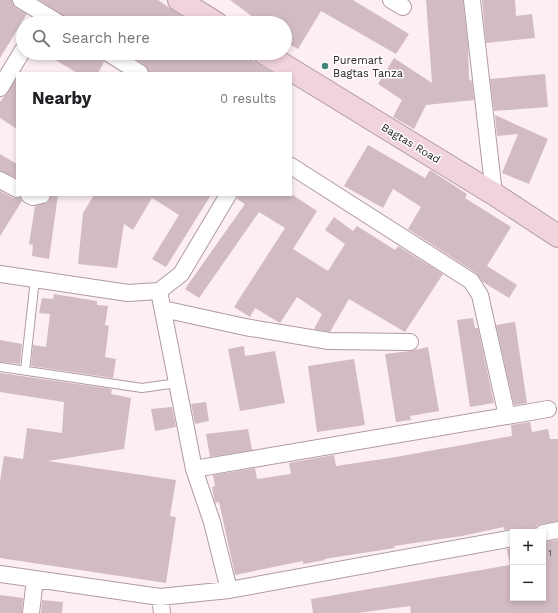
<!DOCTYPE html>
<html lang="en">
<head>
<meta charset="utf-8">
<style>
	body { margin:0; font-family:"Work Sans",sans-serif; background:#f2f2f2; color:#202124 }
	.controls { position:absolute; right:12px; bottom:12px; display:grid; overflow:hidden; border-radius:0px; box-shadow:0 2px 6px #0003 }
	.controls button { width:36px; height:36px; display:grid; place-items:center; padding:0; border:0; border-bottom:1px solid #e0e0e0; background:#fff; color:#202124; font:20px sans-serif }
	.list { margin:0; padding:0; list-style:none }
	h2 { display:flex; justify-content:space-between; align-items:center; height:52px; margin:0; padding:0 16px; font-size:17px }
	h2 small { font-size:13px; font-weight:400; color:#757577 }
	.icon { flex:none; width:22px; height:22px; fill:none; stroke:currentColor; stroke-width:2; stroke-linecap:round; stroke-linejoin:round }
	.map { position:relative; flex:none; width:558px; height:613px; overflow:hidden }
	.search { position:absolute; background:#fff; box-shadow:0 2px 6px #0003; left:16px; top:16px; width:276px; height:44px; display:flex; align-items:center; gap:10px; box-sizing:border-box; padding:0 14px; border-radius:22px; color:#757577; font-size:15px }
	.panel { position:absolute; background:#fff; box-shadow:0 2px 6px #0003; left:16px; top:72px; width:276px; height:124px; border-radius:0px }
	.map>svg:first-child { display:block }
	.building { fill:#d2bcc2 }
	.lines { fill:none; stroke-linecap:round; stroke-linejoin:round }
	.lane-casing { stroke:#b09ba1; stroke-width:10 }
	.street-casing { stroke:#b09ba1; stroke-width:18 }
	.secondary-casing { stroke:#b09ba1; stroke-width:24 }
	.lane { stroke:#fff; stroke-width:8 }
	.street { stroke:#fff; stroke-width:16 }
	.secondary { stroke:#f1d3dd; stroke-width:22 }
	.poi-dot { fill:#438679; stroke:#fff; stroke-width:1.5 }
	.labels { text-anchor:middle; stroke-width:3; stroke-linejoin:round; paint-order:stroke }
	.number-label { font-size:9px; fill:#55494c }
	.poi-label { font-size:11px; fill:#2b2325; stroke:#fff; text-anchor:start }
	.street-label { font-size:11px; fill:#2b2325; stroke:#fff }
</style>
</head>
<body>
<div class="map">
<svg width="558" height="613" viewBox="0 0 558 613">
	<rect width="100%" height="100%" fill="#fceef2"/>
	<path class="building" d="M0,0h12l4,8 11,6 -27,44z
		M39,0h119l34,23h-118z
		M230,0h123l56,34 -13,20 -75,-43 -23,38 -13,-7v-19h-24z
		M426,0h37l5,45 1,34 3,2 2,19 -48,5 -12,24 -21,-12 9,-17 -24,-16 16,-26 38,25z
		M482,0h33l1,16 16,-2 3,24 -49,5z
		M44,53h55l1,5 4,4 -6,11h-21z
		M126,53h115l32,20h-124l-4,-8z
		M545,74l3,33 -54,4 -4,-32z
		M17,78v51l-17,-11v-16z
		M495,115l53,24 -19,45 -27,-11 16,-39 -21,2z
		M368,145l57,33 5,-8 37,24 -2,4 46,29 -24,39 30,19 -8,13 -26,-16 -7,-9 -68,-44 13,-22 -28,-18 -10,19 -39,-22z
		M0,154l17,10v14l-17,-7z
		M0,191l13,7h7l2,3 -22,35z
		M51,195h7l-9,64 -17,-3 1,-11 -4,-1 6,-38 13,-4z
		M94,195h117l-45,72 -14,-8 27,-44 -27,-17 -19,32 -9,-6 -7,44 -39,-4 5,-51z
		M237,195h56l24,16 -24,38 35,22 17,-27 -20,-14 9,-13 19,14 4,-5 38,24 3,-4 45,28 -38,58 -56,-33 -19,33 -16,-3 8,-15 -25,-17 -17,26 -25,-15 -5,9 -16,-10 51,-79 -26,-16 -60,86 -14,-9 60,-85 -8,-5z
		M54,294l43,7v4l11,1 -3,19 4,1 -4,31 11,2 -3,19 -82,-12 2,-21 13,2 4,-33 -11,-1 3,-15 11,1z
		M473,318l2,10h3l16,75 -24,4 -13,-87z
		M515,322l12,81 -13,2 -18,-80z
		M0,340l22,4 -2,20 -20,-2z
		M244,346l1,10 30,-5 10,52 -45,8 -12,-62z
		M428,347l11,64 -29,5 1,4 -15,2 -11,-68 25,-3z
		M354,359l11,66 -48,7 -9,-66z
		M0,373l112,16 -1,5 20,4 -7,51 -76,12 128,19 -6,36 6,1 -10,66 -166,-25v-77l4,-25 19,3 4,-31 35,5 2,-31 -64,-10z
		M206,402l3,19 -14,3 -4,-20z
		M172,407l4,20 -21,4 -4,-22z
		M530,422l2,10 16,-3 2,10h8v82l-17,3 -5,2 -2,6h-14l-8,-3 -8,1v-3l-42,9 -68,10 1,2 -71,11 1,1 -22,4v-3l-68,14 -16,-73 -4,1 -1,-5 -2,-11 3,-1 -2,-11 42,-7 2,11 34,-5 -2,-11 45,-8 2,11 60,-9 116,-21 -1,-11z
		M248,429l4,21 -42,7 -4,-23z
		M558,540v73h-147l-1,-7 -53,7h-44l-2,-14 199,-34 -3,-16 6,-1v50h30v-56z
		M0,595l23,3 -1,15h-22z
		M42,600l21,2 -1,11h-21z"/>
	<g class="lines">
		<g class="lane-casing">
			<path id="lane" d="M0,367l142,21 35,-5
				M25,370l10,-91"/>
		</g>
		<g class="street-casing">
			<path id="street" d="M21,0l38,23
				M391,0l12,7
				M472,0l22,194
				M108,53l32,20
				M0,88l23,-38
				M291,166l180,115 9,14 27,121
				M0,180l17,9
				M29,195l4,2 9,-2
				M0,274l128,19 31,-2 22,-17 47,-79
				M159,291l35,178 18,53 17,68
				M163,309l82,18 84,14 81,1
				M194,469l354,-60
				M543,533l15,-3
				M0,574l160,23 69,-7 284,-52
				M160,597l2,16
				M31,613l4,-34"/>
		</g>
		<g class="secondary-casing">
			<path id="secondary" d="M179,0l37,23
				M264,53l230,141 64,42"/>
		</g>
		<use href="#lane" class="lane"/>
		<use href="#street" class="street"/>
		<use href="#secondary" class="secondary"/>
	</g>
	<circle class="poi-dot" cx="325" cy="66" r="4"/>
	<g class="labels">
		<g class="number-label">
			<text x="550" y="556">1</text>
		</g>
		<g class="poi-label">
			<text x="333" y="64">Puremart<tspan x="333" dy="13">Bagtas Tanza</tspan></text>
		</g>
		<g class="street-label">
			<text transform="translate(411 143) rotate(31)" y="4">Bagtas Road</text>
		</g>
	</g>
</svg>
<div class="controls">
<button>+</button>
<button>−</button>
</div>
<div class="search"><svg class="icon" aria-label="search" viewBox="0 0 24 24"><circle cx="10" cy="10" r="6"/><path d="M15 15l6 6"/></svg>Search here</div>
<section class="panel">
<h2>Nearby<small>0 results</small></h2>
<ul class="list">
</ul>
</section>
</div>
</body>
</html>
